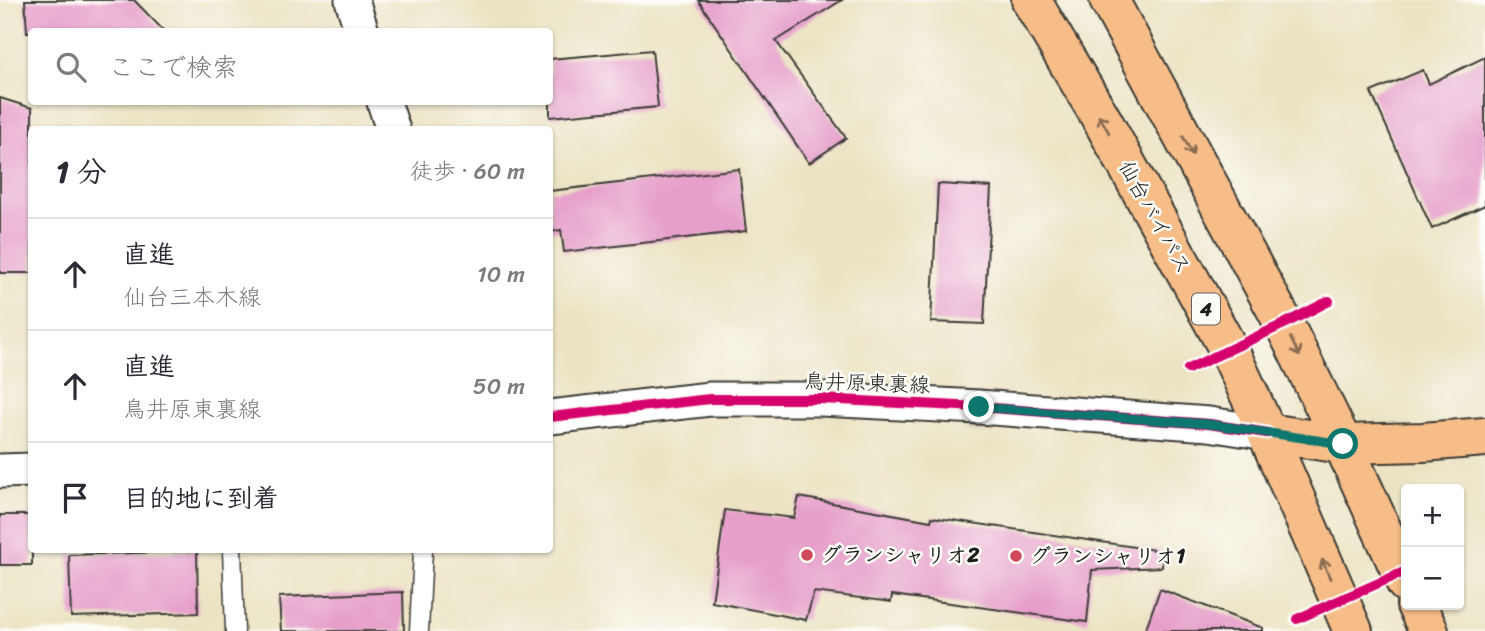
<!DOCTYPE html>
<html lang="ja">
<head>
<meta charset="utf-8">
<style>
	body { margin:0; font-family:Sriracha,"Klee One",sans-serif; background:#f2f2f3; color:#2b2b33 }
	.controls { position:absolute; right:21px; bottom:21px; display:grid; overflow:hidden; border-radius:7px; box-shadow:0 2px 5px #0004 }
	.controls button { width:63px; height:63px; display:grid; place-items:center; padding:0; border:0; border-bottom:2px solid #e1e1e2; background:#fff; color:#2b2b33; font:35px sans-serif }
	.stop { position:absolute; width:21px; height:21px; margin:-16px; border:5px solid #0f766e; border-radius:50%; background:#fff }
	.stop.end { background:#0f766e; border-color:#fff; box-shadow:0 2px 7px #0008 }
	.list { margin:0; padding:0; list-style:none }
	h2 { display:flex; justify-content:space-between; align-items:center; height:91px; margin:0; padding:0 28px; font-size:30px }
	h2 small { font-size:23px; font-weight:400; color:#7c7c81 }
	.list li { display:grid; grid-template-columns:46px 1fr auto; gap:21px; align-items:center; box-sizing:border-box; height:112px; padding:0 28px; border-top:2px solid #e1e1e2 }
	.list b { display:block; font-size:26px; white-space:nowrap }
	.list p { margin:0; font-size:23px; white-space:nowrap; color:#7c7c81 }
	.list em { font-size:23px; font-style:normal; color:#7c7c81 }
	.icon { flex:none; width:38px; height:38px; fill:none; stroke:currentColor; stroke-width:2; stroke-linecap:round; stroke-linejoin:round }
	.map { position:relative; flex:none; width:1485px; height:631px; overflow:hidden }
	.search { position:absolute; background:#fff; box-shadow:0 2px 5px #0004; left:28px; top:28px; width:525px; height:77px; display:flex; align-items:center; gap:18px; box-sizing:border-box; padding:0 24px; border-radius:7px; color:#7c7c81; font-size:26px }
	.panel { position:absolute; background:#fff; box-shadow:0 2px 5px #0004; left:28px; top:126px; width:525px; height:427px; border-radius:7px }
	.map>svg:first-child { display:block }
	.building { fill:#e69fca }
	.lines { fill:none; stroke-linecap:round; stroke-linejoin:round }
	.service-casing { stroke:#3b3a35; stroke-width:21 }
	.minor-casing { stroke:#3b3a35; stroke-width:37 }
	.primary-casing { stroke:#3b3a35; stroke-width:42 }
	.trunk-casing { stroke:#3b3a35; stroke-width:42 }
	.service { stroke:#fff; stroke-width:18 }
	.minor { stroke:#fff; stroke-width:33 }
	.primary { stroke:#f7bd88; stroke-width:38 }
	.trunk { stroke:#f7bd88; stroke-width:38 }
	.cycleway-casing { stroke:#fdfcf7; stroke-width:15 }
	.cycleway { stroke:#d6006c; stroke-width:10 }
	.oneway { stroke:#8a6c52 }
	.route { stroke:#0f766e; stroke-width:9 }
	.poi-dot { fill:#d1495b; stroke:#fdfcf7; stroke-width:2.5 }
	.labels { text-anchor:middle; stroke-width:5; stroke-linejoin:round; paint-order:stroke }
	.shield { fill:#fdfcf7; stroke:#605f5e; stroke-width:2 }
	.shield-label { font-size:19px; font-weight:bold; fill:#1c1c1c }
	.street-label { font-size:21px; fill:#1c1c1c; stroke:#fdfcf7 }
	.poi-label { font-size:21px; font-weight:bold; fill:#1c1c1c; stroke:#fdfcf7; text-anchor:start }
</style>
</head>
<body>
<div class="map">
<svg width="1485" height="631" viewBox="0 0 1485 631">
	<rect width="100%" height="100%" fill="#fdfcf7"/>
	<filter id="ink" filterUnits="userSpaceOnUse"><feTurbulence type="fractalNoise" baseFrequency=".0143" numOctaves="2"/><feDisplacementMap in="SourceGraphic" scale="14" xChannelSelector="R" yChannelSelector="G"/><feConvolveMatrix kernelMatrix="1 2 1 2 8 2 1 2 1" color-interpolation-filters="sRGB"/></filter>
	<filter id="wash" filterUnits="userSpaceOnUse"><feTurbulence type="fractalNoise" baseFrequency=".00686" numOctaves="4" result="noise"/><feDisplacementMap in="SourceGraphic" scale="28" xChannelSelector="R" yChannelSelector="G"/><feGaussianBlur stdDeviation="1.57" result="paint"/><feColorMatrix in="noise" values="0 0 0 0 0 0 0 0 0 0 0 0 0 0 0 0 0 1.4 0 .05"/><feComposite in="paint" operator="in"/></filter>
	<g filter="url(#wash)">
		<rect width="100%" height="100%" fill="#ebe3c3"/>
		<g id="blocks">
			<path class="building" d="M25,0h109l31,32h-138z
				M698,0h144l-66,41 70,97 -37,25z
				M652,50l6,57 -108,10v-58z
				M1485,57v148l-53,24 -61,-137 52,-22 6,14z
				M0,98l32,10v165h-32z
				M739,169l7,62 -182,21 -3,-22 -11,2v-41z
				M938,184l53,3 -7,137 -53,-2z
				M799,497l132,24 1,-4 230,34v16l-70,3 -5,52 -195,-27 -1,7 -77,-10 -8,28 -94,-18 13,-92 69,8z
				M0,515h32v50h-32z
				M197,551l1,62 -127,4 -2,-62z
				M1160,589l103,39v3h-118z
				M403,592l1,39h-123l-2,-34z"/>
		</g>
	</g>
	<g filter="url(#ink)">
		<use href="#blocks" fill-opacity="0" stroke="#3b3a35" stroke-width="2"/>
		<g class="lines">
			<g class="service-casing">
				<path id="service" d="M232,550l3,81
					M419,631l4,-81"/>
			</g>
			<g class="minor-casing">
				<path id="minor" d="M352,0l10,32
					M384,102l9,28
					M550,417l160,-18h111l158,8 230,17 58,9
					M0,471l32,-1"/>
			</g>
			<g class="primary-casing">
				<path id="primary" d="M1267,433l76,11 80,-2 62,-5"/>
			</g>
			<g class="trunk-casing">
				<path id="trunk" d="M1031,0l70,118 128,232 38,83 86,198
					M1109,0l175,324 59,120 63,139
					M1416,605l13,26"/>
			</g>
			<use href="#service" class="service"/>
			<use href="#minor" class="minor"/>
			<use href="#primary" class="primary"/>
			<use href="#trunk" class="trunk"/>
			<g class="cycleway-casing">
				<path id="cycleway" d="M1188,369l96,-45 45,-23
					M550,417l160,-18h111l158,8 230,17 58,9
					M1297,619l109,-48"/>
			</g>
			<use href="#cycleway" class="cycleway"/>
		</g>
		<defs><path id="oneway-shaft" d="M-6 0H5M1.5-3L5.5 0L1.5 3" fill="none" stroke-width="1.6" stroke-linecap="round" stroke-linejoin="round" transform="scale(1.75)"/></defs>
		<g class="oneway">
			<use href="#oneway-shaft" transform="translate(1104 124) rotate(-119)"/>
			<use href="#oneway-shaft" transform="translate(1188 146) rotate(62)"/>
			<use href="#oneway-shaft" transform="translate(1295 347) rotate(64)"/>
			<use href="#oneway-shaft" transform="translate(1326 569) rotate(-113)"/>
		</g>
	</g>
	<g class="lines" filter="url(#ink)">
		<path class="route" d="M979,407l230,17 134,20"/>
	</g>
	<g class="poi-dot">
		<circle cx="807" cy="555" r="7"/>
		<circle cx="1016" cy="556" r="7"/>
	</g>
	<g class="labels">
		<rect class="shield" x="1192" y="293.5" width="28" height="31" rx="5"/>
		<g class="shield-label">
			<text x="1206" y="316">4</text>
		</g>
		<g class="street-label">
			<text transform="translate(1155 217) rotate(61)" y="7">仙台バイパス</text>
			<text transform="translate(867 383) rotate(2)" y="7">鳥井原東裏線</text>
		</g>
		<g class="poi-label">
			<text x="821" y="562">グランシャリオ2</text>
			<text x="1030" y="563">グランシャリオ1</text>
		</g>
	</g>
</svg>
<div class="controls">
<button>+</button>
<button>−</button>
</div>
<div class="stop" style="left:1343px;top:444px"></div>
<div class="stop end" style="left:979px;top:407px"></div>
<div class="search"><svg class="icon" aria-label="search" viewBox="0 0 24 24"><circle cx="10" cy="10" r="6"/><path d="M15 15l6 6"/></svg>ここで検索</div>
<section class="panel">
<h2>1 分<small>徒歩 · 60 m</small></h2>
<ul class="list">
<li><svg class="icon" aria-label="ahead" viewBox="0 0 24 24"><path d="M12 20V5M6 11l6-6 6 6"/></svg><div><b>直進</b><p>仙台三本木線</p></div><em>10 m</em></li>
<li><svg class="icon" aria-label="ahead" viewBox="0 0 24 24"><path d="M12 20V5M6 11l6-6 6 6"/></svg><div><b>直進</b><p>鳥井原東裏線</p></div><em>50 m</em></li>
<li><svg class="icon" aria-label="arrive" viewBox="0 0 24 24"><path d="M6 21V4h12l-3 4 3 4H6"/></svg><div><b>目的地に到着</b></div></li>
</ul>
</section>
</div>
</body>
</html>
